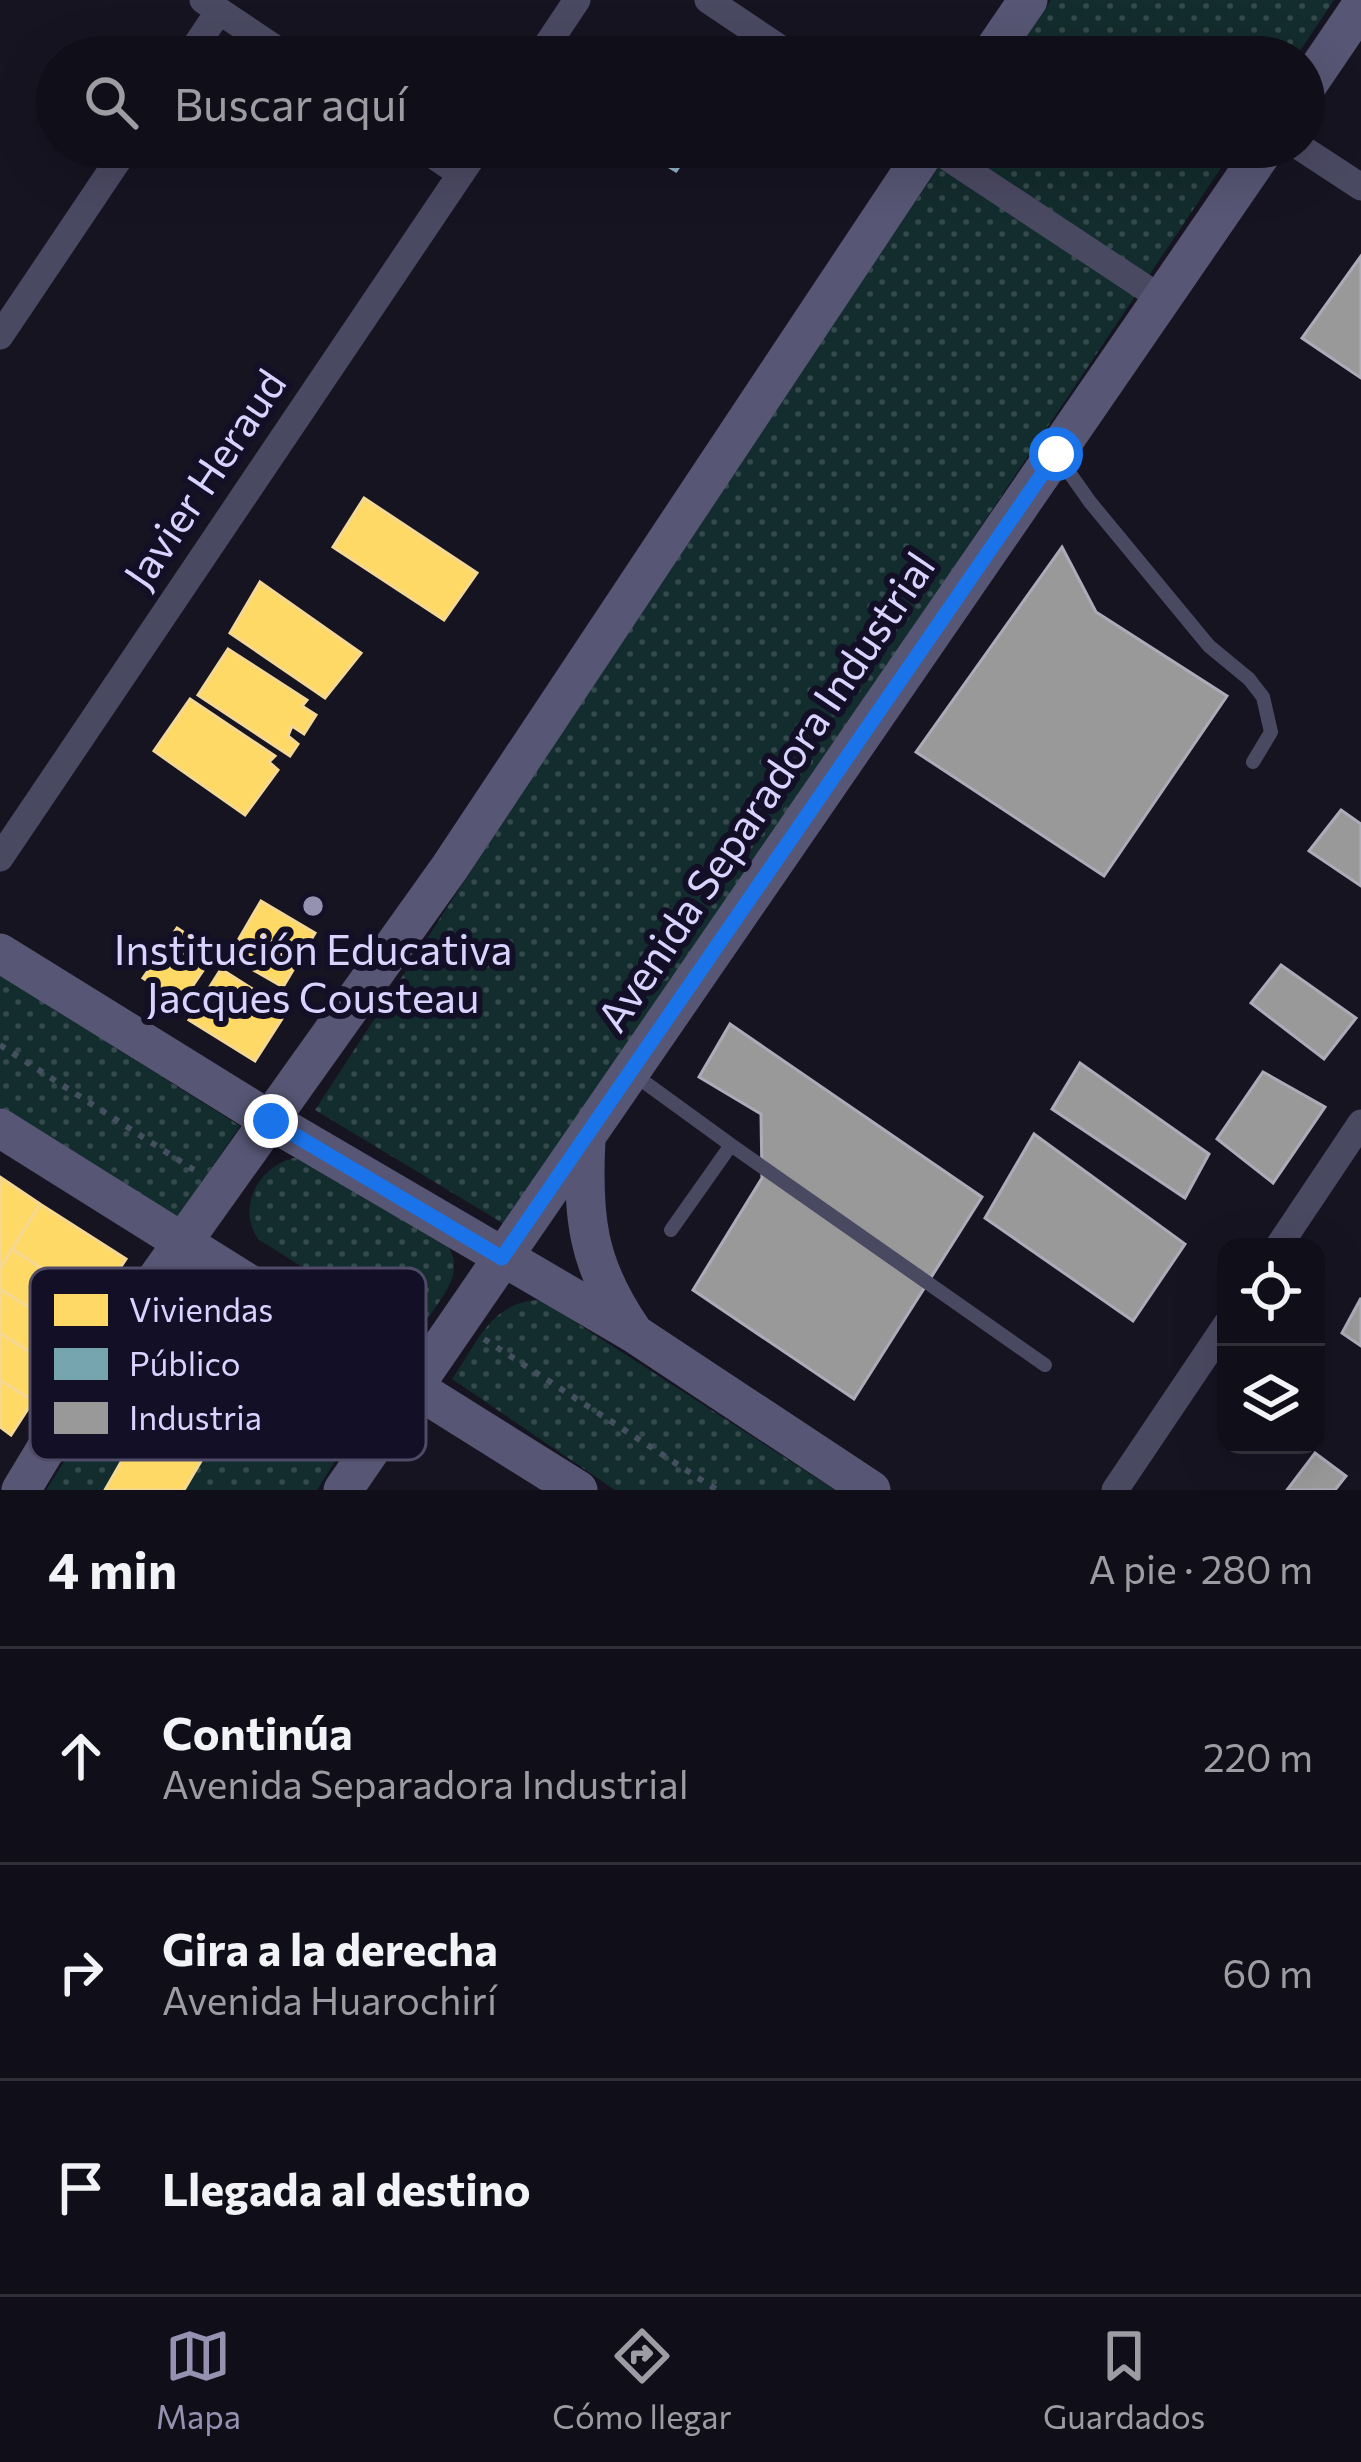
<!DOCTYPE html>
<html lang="es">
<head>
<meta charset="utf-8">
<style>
	body { margin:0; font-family:Commissioner,sans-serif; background:#1e1d26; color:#f1f3f6 }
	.controls { position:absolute; right:36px; bottom:36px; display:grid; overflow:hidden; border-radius:24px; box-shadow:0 12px 48px #0002 }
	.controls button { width:108px; height:108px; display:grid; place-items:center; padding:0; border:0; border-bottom:3px solid #302f38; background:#100f19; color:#f1f3f6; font:60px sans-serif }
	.stop { position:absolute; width:36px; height:36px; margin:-27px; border:9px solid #1a73e8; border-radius:50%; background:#fff }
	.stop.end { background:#1a73e8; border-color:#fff; box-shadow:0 3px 12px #0008 }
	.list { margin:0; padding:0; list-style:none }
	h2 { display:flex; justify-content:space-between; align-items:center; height:156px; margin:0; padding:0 48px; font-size:51px }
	h2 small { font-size:39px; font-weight:400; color:#9c9ca2 }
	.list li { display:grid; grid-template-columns:78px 1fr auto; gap:36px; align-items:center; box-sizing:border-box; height:216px; padding:0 48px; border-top:3px solid #302f38 }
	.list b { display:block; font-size:45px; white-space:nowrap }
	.list p { margin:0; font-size:39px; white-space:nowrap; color:#9c9ca2 }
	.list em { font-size:39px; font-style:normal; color:#9c9ca2 }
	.icon { flex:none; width:66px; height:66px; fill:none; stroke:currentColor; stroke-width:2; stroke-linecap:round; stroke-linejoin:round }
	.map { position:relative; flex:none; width:1361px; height:1490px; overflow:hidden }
	.search { position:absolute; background:#100f19; box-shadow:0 12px 48px #0002; left:36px; right:36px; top:36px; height:132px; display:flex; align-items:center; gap:30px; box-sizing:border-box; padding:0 42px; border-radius:66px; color:#9c9ca2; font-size:45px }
	.sheet { height:804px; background:#100f19 }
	nav { display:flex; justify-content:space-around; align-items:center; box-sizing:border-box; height:168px; border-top:3px solid #302f38; background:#100f19; font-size:33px; color:#9c9ca2 }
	nav a { display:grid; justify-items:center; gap:6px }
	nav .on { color:#9591b1 }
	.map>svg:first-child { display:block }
	.park { fill:url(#park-dots) }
	.homes { fill:#ffd966; stroke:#f4d894; stroke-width:3 }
	.public { fill:#76a5af; stroke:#94b3c7; stroke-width:3 }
	.industry { fill:#999; stroke:#acabb8; stroke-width:3 }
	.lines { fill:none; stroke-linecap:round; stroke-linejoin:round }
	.path { stroke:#44505f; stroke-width:6; stroke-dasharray:6 9; stroke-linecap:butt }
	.lane { stroke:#4a4962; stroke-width:14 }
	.street { stroke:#4a4962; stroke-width:27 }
	.secondary { stroke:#575674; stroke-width:39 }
	.route { stroke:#1a73e8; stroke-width:15 }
	.poi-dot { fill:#9591b1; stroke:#130f26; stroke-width:4.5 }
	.labels { text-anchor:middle; stroke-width:12; stroke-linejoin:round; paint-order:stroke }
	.street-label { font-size:42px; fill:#d9d4ff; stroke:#130f26 }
	.poi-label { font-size:42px; fill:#d9d4ff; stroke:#130f26 }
	.key { fill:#130f26; stroke:#4e4a67; stroke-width:3 }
	.key-label { font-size:33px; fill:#d9d4ff }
</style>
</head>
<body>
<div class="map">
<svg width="1361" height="1490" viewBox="0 0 1361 1490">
	<defs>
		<pattern id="park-dots" width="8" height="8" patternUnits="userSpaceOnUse" patternTransform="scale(3)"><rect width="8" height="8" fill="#132c2d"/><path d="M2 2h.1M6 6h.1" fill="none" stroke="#354a4c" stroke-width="1.8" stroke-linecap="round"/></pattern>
	</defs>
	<rect width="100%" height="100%" fill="#161421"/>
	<path class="park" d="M1051,0h283l-38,57h-283z
		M952,147h283l-724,1081 -196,-118 306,-469z
		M0,975l240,151 -67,98 -173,-109z
		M293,1158h12l142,86c18,28 -2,48 -18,73l-26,8 -12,-2 -133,-84c-21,-31 -1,-71 35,-81z
		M185,1274l190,123 -58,93h-271z
		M541,1300l294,190h-220l-163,-111c26,-37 39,-78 89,-79z"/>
	<path class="homes" d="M364,498l113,75 -33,47 -111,-73z
		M260,582l101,71 -36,45 -95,-65z
		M228,649l79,51 -5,6 14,9 -12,19 -12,-8 -4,10 10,8 -8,12 -92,-61z
		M190,699l85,57 -6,6 9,8 -33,45 -91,-64z
		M261,901l54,32 -32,54 -54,-31z
		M177,928l38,25 -34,50 -38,-25z
		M221,969l66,42 -32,50 -66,-41z
		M0,1177l40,27 -40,65z
		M40,1204l86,55 -30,45 -84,-55z
		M12,1249l84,55 -22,32 -74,-47v-20z
		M0,1289l74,47 -21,31 -53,-34z
		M0,1333l53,34 -20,34 -33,-21z
		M0,1380l33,21 -22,34 -11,-8z
		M177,1395l47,27 -40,68h-79l31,-54 13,7z"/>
	<path class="public" d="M636,147h57l-17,24z"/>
	<path class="industry" d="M1361,256v122l-59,-40z
		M1062,547l34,65 131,84 -123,180 -188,-124z
		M1341,810l20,14v62l-52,-35z
		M1281,965l75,53 -32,41 -73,-56z
		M730,1024l252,173 -128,202 -161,-109 69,-112 -1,-64 -62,-37z
		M1080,1063l129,91 -24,44 -133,-89z
		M1263,1072l62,35 -52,76 -56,-44z
		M1034,1134l151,110 -52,77 -148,-103z
		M1361,1298v48l-19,-13z
		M1315,1453l31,23 -11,14h-48z"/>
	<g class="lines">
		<path class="path" d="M0,1045l194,125
			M484,1339l233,151"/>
		<path class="lane" d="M1059,458l31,44 119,144 40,33 14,18 8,35 -18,30
			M636,1076l95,69
			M671,1230l60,-85 314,220
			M102,1365c71,22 116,-12 162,-64"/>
		<path class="street" d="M203,0l85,57
			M708,0l85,57
			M188,57l31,-46
			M539,57l38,-57
			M421,147l40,27
			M932,147l230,152
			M1300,147l61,40
			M0,336l127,-189
			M0,858l479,-711
			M1278,1247l83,-124
			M1115,1490l111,-165"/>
		<path class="secondary" d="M989,57l39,-57
			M1304,90l57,-84
			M0,953l271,168 364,213 236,156
			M0,1128l578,362
			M586,1139c-4,78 1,125 46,191
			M21,1490l82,-136 347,-487 478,-720
			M343,1490l923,-1343"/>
	</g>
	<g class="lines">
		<path class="route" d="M271,1121l231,137 554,-804"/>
	</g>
	<circle class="poi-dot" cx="313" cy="906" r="12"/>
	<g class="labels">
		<g class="street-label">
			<text transform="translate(205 479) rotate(-56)" y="15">Javier Heraud</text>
			<text transform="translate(766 792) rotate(-56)" y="15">Avenida Separadora Industrial</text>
		</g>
		<g class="poi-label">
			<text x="313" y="965">Institución Educativa<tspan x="313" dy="48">Jacques Cousteau</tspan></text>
		</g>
	</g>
	<rect x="30" y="1268" width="396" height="192" rx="18" class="key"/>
	<rect x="54" y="1294" width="54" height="32" fill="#ffd966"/>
	<rect x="54" y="1348" width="54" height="32" fill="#76a5af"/>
	<rect x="54" y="1402" width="54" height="32" fill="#999"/>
	<g class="key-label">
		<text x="129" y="1322">Viviendas</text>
		<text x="129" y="1376">Público</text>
		<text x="129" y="1430">Industria</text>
	</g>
</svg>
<div class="controls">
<button><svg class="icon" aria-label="locate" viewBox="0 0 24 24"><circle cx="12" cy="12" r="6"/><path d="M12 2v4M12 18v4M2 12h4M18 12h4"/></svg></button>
<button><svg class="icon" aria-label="layers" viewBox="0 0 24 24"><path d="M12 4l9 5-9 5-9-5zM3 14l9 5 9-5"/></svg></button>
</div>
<div class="stop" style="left:1056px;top:454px"></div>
<div class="stop end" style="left:271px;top:1121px"></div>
<div class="search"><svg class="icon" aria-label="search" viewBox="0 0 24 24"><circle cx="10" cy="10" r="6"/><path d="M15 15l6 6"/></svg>Buscar aquí</div>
</div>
<section class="sheet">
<h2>4 min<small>A pie · 280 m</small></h2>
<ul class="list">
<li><svg class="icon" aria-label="ahead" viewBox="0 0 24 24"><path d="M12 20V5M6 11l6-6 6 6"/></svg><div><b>Continúa</b><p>Avenida Separadora Industrial</p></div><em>220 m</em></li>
<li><svg class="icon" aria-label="right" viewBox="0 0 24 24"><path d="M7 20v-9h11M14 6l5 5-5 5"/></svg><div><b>Gira a la derecha</b><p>Avenida Huarochirí</p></div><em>60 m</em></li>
<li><svg class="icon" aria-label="arrive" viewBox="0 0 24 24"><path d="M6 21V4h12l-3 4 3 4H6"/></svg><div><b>Llegada al destino</b></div></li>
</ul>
</section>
<nav>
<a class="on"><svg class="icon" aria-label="map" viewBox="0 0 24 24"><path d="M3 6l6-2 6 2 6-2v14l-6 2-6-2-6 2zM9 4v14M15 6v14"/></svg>Mapa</a>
<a><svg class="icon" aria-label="directions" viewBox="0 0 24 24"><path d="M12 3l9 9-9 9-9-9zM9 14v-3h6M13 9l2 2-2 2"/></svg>Cómo llegar</a>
<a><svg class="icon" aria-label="saved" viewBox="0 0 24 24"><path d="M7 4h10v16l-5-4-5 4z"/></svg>Guardados</a>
</nav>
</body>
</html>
